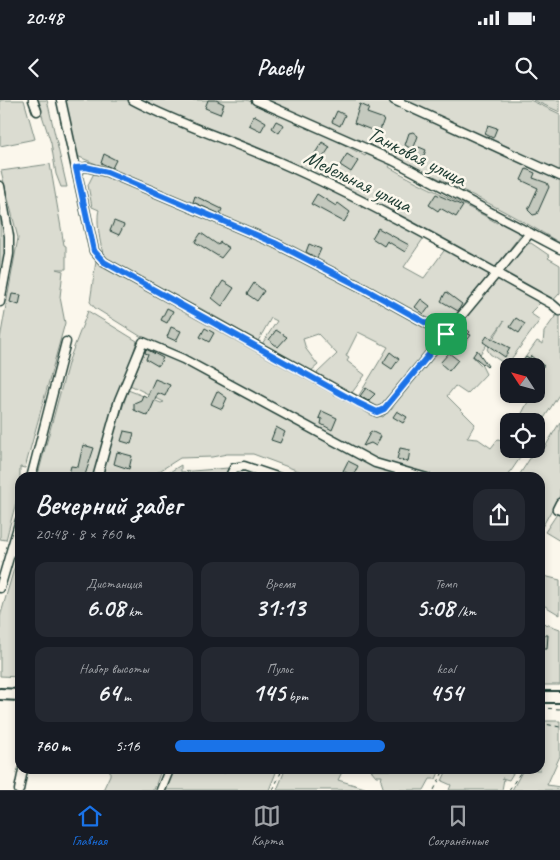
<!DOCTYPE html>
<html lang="ru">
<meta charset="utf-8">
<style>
:root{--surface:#171b24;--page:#242831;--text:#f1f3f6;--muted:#9ea1a6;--line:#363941;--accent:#1a73e8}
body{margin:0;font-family:Caveat,sans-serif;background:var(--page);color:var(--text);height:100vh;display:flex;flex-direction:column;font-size:19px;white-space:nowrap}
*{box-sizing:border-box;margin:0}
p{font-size:16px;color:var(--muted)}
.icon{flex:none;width:28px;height:28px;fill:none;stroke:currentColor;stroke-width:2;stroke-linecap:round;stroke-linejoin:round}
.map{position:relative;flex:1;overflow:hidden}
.details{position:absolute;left:15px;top:372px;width:530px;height:302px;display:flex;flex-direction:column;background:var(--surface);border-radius:15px;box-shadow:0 2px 8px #0003}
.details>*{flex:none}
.needle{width:32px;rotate:306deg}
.fabs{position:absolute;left:500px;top:258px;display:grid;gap:10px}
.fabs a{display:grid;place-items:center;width:45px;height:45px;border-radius:10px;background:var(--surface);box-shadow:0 2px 8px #0003;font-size:25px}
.pin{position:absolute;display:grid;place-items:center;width:42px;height:42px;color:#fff;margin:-21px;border-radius:10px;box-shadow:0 2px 8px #0006}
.round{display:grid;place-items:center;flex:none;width:52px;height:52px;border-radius:15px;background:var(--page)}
.headline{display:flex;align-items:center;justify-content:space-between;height:85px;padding:0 20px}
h1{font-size:28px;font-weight:700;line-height:38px}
.metrics{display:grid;grid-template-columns:repeat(3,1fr);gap:8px;height:85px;padding:5px 20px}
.metrics div{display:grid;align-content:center;border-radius:12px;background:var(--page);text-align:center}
.metrics b{font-size:25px;font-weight:700}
.metrics small{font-size:14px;font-weight:400}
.metrics p{font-size:14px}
ul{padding:0 20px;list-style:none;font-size:16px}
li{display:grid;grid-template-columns:80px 60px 1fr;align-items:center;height:38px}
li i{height:12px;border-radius:6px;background:var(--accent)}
.status{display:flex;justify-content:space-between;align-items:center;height:35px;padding:0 25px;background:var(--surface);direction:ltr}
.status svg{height:14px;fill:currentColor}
header{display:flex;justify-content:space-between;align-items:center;height:65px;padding:0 20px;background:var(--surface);font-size:22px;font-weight:700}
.dock{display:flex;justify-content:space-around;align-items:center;height:70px;border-top:1px solid var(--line);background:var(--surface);font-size:14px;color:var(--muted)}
.dock a{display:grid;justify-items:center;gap:2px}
.dock .on{color:var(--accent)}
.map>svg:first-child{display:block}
</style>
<div class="status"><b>20:48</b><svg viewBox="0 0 49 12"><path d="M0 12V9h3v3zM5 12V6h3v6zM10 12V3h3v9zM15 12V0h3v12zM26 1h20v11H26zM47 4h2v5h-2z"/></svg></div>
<header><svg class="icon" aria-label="back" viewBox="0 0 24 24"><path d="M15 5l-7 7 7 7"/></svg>Pacely<svg class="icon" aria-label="search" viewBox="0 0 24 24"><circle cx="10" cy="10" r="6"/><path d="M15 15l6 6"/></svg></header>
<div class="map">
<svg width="560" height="690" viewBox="0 0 560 690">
<rect width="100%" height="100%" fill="#fbf7ec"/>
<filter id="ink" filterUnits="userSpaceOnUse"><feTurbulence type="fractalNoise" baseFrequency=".02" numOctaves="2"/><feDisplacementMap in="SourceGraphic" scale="10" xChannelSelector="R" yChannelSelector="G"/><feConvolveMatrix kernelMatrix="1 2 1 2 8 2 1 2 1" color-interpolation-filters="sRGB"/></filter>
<g filter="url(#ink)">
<g fill="#dbdcd1" stroke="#7d8c82">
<polygon points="0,0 24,0 35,39 0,46"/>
<polygon points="37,0 47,0 67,87 61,87 56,74 51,43"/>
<polygon points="64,0 128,0 162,18 252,52 425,136 404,167 424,178 446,148 490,174 448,228 442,228 320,163 233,121 77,56"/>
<path d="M139,0H247L321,32L365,56L367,54L391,64L389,67C425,88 462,102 497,123L498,122L522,133L495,168L387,111Z"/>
<path d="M267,0H387L560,79V143C467,87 365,45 267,0Z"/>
<polygon points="400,0 530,0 560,14 560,73"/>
<polygon points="533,0 560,0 560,12"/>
<path d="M50,64L64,145L66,146V169H56L63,171L60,197L65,223L25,368L20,367C21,392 12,415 6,440L0,439V239L18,138L1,71Z"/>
<path d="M94,73L103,74L251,135L379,200L437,233L440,237L381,307L369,305L358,297L388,247L358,232L346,256L349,258L347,261L365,275L351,294L316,274L337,254L318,234L303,239L306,249L318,265L311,271L262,244L277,221L271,218L258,241L200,208L186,203L106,159C100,151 96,118 99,110L92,107L88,85Z"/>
<polygon points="0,100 7,143 0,191"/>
<polygon points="531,143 550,156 548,158 560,165 560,193 548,206 531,188 528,192 542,201 530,213 540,220 509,262 505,264 490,254 487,249 504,221 480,254 479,261 472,256 482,266 486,274 467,294 455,286 447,296 475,324 467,338 478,339 491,348 498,339 509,344 509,349 517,349 524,352 507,377 443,377 381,363 184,256 140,236 95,208 90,202 96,161 100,162 100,166 349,302 383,317 508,163 524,145"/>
<polygon points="88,211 137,241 126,276 114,302 93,377 37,378 69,260"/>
<polygon points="557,214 560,215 560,293 536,331 536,321 518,321 530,298 527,294 536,294 536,266 519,266 537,241 543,244 544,232"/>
<polygon points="147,246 180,261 370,365 421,377 315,377 253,354 227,354 212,357 180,358 150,377 100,378 128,290 161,303 164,302 130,285"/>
<polygon points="560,322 560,395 541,429 540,378 518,377 536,349 542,352"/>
<polygon points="181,365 181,372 228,368 226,377 160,378"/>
<polygon points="557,414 560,415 560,441 545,432"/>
<polygon points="20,448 20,577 0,576 0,517"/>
<polygon points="540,475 560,480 560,515 540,503"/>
<polygon points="540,522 560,529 560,585 540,585"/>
<polygon points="544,621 560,621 560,656 547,685 560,687 560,690 512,690 523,670 540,670 540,624"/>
<polygon points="110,670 161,670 154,690 103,690 110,675"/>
<polygon points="172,670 210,670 225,673 226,670 277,670 269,690 164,690"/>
<polygon points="285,670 343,670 338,680 365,688 365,690 277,690"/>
<polygon points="371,670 440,670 436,679 430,679 424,690 384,690 381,681 382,676 376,676"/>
<polygon points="447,670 515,670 509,680 502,678 504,679 502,690 449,690 451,685 442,681"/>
</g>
<g fill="#c4c9be" stroke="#1f3d34">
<polygon points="208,0 216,0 224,4 220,14 205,8"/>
<polygon points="360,4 369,8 367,13 384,19 379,33 354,23"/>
<polygon points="337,11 345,15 340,26 332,22"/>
<polygon points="254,15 266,22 261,31 249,25"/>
<polygon points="276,21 284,25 279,33 272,28"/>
<polygon points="488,25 497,28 493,38 485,34"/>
<polygon points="413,32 418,36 413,50 405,45 409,33"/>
<polygon points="322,42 330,47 322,59 314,55"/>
<polygon points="419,47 426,50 422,60 415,57"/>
<polygon points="104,54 116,60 112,68 101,63"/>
<polygon points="347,54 358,61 351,72 340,65"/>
<polygon points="526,69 535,73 533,78 547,83 549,87 537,114 533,115 528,110 538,88 521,80"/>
<polygon points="317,94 336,106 338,103 350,112 344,122 311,104"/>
<polygon points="436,94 463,106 456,117 440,108 438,111 429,105"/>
<polygon points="195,96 222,109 220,114 193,102"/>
<polygon points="114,121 124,125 119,135 110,131"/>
<polygon points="378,128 409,145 405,152 387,141 384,146 372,138"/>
<polygon points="201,133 218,145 220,142 229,148 221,158 195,142"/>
<polygon points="309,144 321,149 317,158 306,152"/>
<polygon points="223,181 234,188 222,206 212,198"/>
<polygon points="254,183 264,191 257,201 247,194"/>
<polygon points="446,192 462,204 458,211 441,201"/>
<polygon points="12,194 21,195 19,205 10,202"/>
<polygon points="421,199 430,206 424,214 415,207"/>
<polygon points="167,208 173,211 167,223 161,220"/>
<polygon points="516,218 525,224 519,233 510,227"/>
<polygon points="462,225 470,232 468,234 471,235 466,242 455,234"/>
<polygon points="171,227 181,231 176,241 167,237"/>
<polygon points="205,228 214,233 209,242 200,237"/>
<polygon points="276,230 287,237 278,247 269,240"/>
<polygon points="487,236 510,248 505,257 483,242"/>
<polygon points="146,249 163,258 158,266 146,259 148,254 145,253"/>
<polygon points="477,250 488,266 487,267 473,256"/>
<polygon points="390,252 399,259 392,269 383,263"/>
<polygon points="449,253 458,260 449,271 440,263"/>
<polygon points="531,256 544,266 519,266 526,257 529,259"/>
<polygon points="155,279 170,285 165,296 158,293 148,316 134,310 134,303 141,300 143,295 147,297"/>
<polygon points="366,288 375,294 368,301 360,296"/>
<polygon points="217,291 227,298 222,309 211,304"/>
<polygon points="322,311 337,318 332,330 321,324 322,319 319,318"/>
<polygon points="397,311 407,317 403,323 393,317"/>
<polygon points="276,327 285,332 280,343 271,340"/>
<polygon points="124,331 134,333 131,344 121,341"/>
<polygon points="371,331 381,336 376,346 371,343 363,346"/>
<polygon points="83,345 94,348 84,378 68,378 71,366 78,367"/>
<polygon points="400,348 410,350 408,362 397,359"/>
<polygon points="117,352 132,356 129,369 114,364"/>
<polygon points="348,361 358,366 353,376 343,371"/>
<polygon points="540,535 548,535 547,549 540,549"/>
</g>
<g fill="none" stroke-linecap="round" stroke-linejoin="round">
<g stroke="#1f3d34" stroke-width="11">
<g id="minor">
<polyline points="33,0 37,11"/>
<polyline points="61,0 94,151 104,162 377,312 384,309 530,133"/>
<path d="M133,0C180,25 230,40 279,62C373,103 463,155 552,204L560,211"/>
<polyline points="256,0 392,60 560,149"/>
<polyline points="394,0 560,76"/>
<polyline points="77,69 86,67 107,72 275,143 363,188 446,234"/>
<polyline points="0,86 9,136 9,154 0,202"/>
<polyline points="31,378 66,242"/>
<polyline points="97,378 119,300 143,242 183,259 375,363 427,378"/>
<polyline points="229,378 234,368 244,366 280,378"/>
<polyline points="560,403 557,409 560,410"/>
<polyline points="0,488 20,420"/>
<polyline points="19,690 23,670"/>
<polyline points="161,690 169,670"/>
</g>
</g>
<g stroke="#1f3d34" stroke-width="14">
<g id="major">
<polyline points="0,594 20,595"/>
<polyline points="540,597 560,597"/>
</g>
</g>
<g stroke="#1f3d34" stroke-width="1" stroke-dasharray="4 4" stroke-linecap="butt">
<polyline points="540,608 560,609"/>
<polyline points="540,623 560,627"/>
<polyline points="273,690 282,670"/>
<polyline points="434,690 444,670"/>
<polyline points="509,690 522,670"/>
</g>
<use href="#minor" stroke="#fbf7ec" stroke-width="8"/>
<use href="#major" stroke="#fbf7ec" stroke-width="10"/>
</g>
</g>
<g fill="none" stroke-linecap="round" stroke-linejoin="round" filter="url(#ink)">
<g stroke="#fff" stroke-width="10">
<polygon id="route" points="86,67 107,72 275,143 363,188 446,234 384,309 377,312 358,303 104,162 94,151 76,68"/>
</g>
<use href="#route" stroke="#1a73e8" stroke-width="6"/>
</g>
<g text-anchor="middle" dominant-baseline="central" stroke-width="5" stroke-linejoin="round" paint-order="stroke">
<g font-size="21" fill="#1f3d34" stroke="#fbf7ec">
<text transform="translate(417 56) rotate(27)">Танковая улица</text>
<text transform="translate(358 81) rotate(26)">Мебельная улица</text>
</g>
</g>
</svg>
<div class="fabs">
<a><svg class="needle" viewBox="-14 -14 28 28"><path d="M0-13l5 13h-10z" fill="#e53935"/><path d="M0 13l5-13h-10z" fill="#9ea1a6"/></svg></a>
<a><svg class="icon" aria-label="locate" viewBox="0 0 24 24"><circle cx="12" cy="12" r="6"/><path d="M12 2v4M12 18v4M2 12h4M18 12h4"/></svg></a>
</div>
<div class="pin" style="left:446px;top:234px;background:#1e9e55"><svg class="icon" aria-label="arrive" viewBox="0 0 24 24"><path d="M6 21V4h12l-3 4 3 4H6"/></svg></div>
<section class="details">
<div class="headline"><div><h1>Вечерний забег</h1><p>20:48 · 8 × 760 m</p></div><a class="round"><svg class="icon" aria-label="share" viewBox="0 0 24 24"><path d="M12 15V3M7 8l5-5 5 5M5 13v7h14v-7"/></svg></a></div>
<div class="metrics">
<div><p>Дистанция</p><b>6.08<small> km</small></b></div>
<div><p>Время</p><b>31:13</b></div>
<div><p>Темп</p><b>5:08<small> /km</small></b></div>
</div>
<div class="metrics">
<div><p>Набор высоты</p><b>64<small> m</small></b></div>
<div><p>Пульс</p><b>145<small> bpm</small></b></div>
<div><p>kcal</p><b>454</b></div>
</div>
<ul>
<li><b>760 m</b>5:16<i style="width:60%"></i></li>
</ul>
</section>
</div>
<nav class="dock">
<a class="on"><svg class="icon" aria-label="home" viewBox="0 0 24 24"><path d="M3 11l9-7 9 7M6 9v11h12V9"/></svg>Главная</a>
<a><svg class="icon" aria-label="map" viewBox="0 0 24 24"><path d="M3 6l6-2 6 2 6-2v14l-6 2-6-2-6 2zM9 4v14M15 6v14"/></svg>Карта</a>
<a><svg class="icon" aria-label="saved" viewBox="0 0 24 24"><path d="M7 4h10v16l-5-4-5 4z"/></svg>Сохранённые</a>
</nav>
